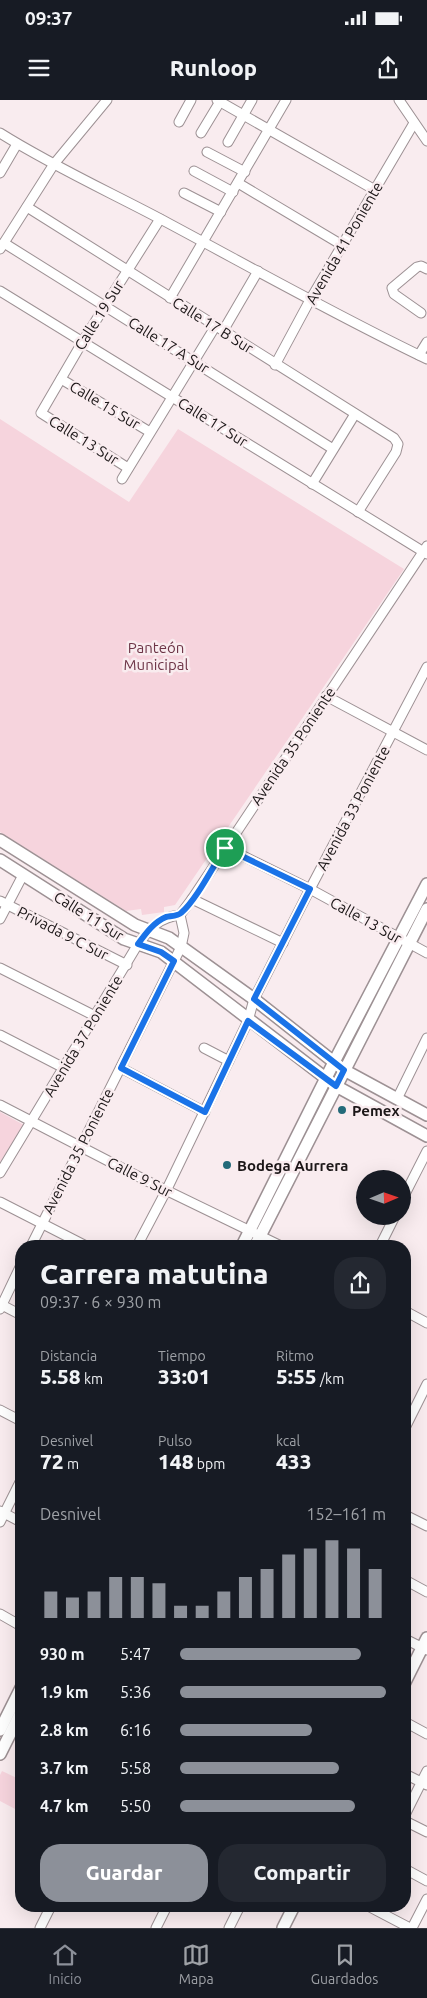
<!DOCTYPE html>
<html lang="es">
<meta charset="utf-8">
<style>
:root{--surface:#171b24;--page:#242831;--text:#f1f3f6;--muted:#9ea1a6;--line:#363941;--accent:#8c9099}
body{margin:0;font-family:Ubuntu,sans-serif;background:var(--page);color:var(--text);height:100vh;display:flex;flex-direction:column;font-size:19px;white-space:nowrap}
*{box-sizing:border-box;margin:0}
p{font-size:16px;color:var(--muted)}
.icon{flex:none;width:28px;height:28px;fill:none;stroke:currentColor;stroke-width:2;stroke-linecap:round;stroke-linejoin:round}
.map{position:relative;flex:1;overflow:hidden}
.sheet{position:absolute;left:15px;top:1140px;width:396px;height:672px;display:flex;flex-direction:column;background:var(--surface);border-radius:20px;box-shadow:0 5px 20px #0002}
.sheet>*{flex:none}
.needle{width:32px;rotate:88deg}
.fabs{position:absolute;left:356px;top:1070px;display:grid;gap:10px}
.fabs a{display:grid;place-items:center;width:55px;height:55px;border-radius:50%;background:var(--surface);box-shadow:0 5px 20px #0002;font-size:25px}
.pin{position:absolute;display:grid;place-items:center;width:42px;height:42px;color:#fff;margin:-21px;border:2px solid #fff;border-radius:50%;box-shadow:0 1px 5px #0007}
.round{display:grid;place-items:center;flex:none;width:52px;height:52px;border-radius:20px;background:var(--page)}
.head{display:flex;align-items:center;justify-content:space-between;height:85px;padding:0 25px}
h1{font-size:28px;font-weight:800;line-height:38px}
.stats{display:grid;grid-template-columns:repeat(3,1fr);gap:8px;height:85px;padding:5px 25px}
.stats div{display:grid;align-content:center}
.stats b{font-size:21px;font-weight:800}
.stats small{font-size:14px;font-weight:400}
.stats p{font-size:14px}
.chart{height:140px;padding:10px 25px}
.chart p{display:flex;justify-content:space-between}
.chart svg{width:100%;height:90px;margin-top:5px;stroke:var(--accent);stroke-width:6}
.button{display:flex;gap:10px;margin-top:auto;padding:10px 25px}
.button a{flex:1;height:58px;border-radius:20px;background:var(--accent);color:#fff;font-size:20px;font-weight:800;line-height:58px;text-align:center}
.button a+a{background:var(--page);color:var(--text)}
ul{padding:0 25px;list-style:none;font-size:16px}
li{display:grid;grid-template-columns:80px 60px 1fr;align-items:center;height:38px}
li i{height:12px;border-radius:6px;background:var(--accent)}
.status{display:flex;justify-content:space-between;align-items:center;height:35px;padding:0 25px;background:var(--surface);direction:ltr}
.status svg{height:14px;fill:currentColor}
header{display:flex;justify-content:space-between;align-items:center;height:65px;padding:0 25px;background:var(--surface);font-size:22px;font-weight:800}
.menu{display:flex;justify-content:space-around;align-items:center;height:70px;border-top:1px solid var(--line);background:var(--surface);font-size:14px;color:var(--muted)}
.menu a{display:grid;justify-items:center;gap:2px}
.menu .active{color:var(--accent)}
.map>svg:first-child{display:block}
</style>
<div class="status"><b>09:37</b><svg viewBox="0 0 49 12"><path d="M0 12V9h3v3zM5 12V6h3v6zM10 12V3h3v9zM15 12V0h3v12zM26 1h20v11H26zM47 4h2v5h-2z"/></svg></div>
<header><svg class="icon" aria-label="menu" viewBox="0 0 24 24"><path d="M4 6h16M4 12h16M4 18h16"/></svg>Runloop<svg class="icon" aria-label="share" viewBox="0 0 24 24"><path d="M12 15V3M7 8l5-5 5 5M5 13v7h14v-7"/></svg></header>
<div class="map">
<svg width="427" height="1828" viewBox="0 0 427 1828">
<rect width="100%" height="100%" fill="#f9ecef"/>
<g fill="#f6d4dd">
<polygon points="0,319 129,402 178,329 404,469 175,805 164,807 164,812 142,815 141,809 126,811 0,732"/>
<polygon points="0,1012 24,1025 0,1062"/>
<polygon points="2,1671 21,1680 21,1702 17,1710 0,1701 0,1675"/>
</g>
<g fill="none" stroke-linecap="round" stroke-linejoin="round">
<g stroke="#9d9194" stroke-width="11">
<g id="minor">
<polyline points="217,0 375,90"/>
<polyline points="399,0 427,41"/>
<polyline points="179,22 191,0"/>
<path d="M0,33C54,67 112,93 168,123C254,169 339,217 427,259"/>
<polyline points="201,33 221,0"/>
<polyline points="228,42 252,0"/>
<polyline points="207,52 245,72"/>
<polyline points="194,71 233,92"/>
<polyline points="0,73 17,44"/>
<polyline points="238,83 342,145"/>
<polyline points="184,93 221,112"/>
<polyline points="27,107 394,338 398,344 396,352 358,412"/>
<polyline points="4,143 333,349"/>
<polyline points="0,149 54,64 107,0"/>
<polyline points="0,191 427,454"/>
<polyline points="170,198 286,0"/>
<polyline points="421,213 394,194 392,188 417,167 421,166 427,169"/>
<polyline points="223,231 258,171"/>
<polyline points="419,255 427,242"/>
<polyline points="275,265 310,200 414,23"/>
<polyline points="61,279 150,332"/>
<polyline points="128,368 41,313 83,241 160,119"/>
<polyline points="122,379 215,227"/>
<polyline points="312,384 355,314"/>
<polyline points="326,596 427,650"/>
<polyline points="225,747 310,789 427,853"/>
<polyline points="192,799 283,843"/>
<polyline points="0,801 127,865"/>
<polyline points="180,815 192,799 427,446"/>
<polyline points="0,819 23,775"/>
<polyline points="0,868 95,916"/>
<polyline points="0,935 64,968"/>
<polyline points="204,948 229,961"/>
<polyline points="121,968 205,1012"/>
<polyline points="397,999 427,938"/>
<polyline points="0,1005 145,1080 281,1146"/>
<path d="M0,1073L138,844C150,828 160,817 180,815"/>
<polyline points="402,1100 427,1051"/>
<polyline points="0,1102 86,1146"/>
<polyline points="31,1146 181,847 184,833 180,815"/>
<polyline points="137,1146 166,1091 248,921 254,899 310,789 427,567"/>
<polyline points="380,1146 395,1116"/>
<polyline points="0,1204 21,1215"/>
<polyline points="0,1209 21,1165"/>
<polyline points="405,1211 427,1223"/>
<polyline points="0,1310 21,1321"/>
<polyline points="405,1328 427,1284"/>
<polyline points="0,1411 21,1422"/>
<polyline points="405,1415 427,1426"/>
<polyline points="0,1422 21,1380"/>
<polyline points="405,1480 427,1492"/>
<polyline points="0,1514 21,1526"/>
<polyline points="405,1539 427,1550"/>
<polyline points="405,1622 427,1634"/>
<polyline points="405,1674 427,1685"/>
<polyline points="405,1715 427,1671"/>
<polyline points="405,1721 427,1732"/>
<polyline points="405,1769 427,1781"/>
<polyline points="368,1806 410,1828"/>
<polyline points="40,1828 51,1806"/>
<polyline points="156,1828 167,1806"/>
<polyline points="229,1828 240,1806"/>
<polyline points="412,1828 427,1799"/>
</g>
</g>
<g stroke="#9d9194" stroke-width="14">
<g id="major">
<polyline points="0,740 135,825 169,838 254,899 344,970 427,1015"/>
<polyline points="0,760 124,839 161,852 336,986 427,1036"/>
<polyline points="242,1146 334,962 427,784"/>
<polyline points="255,1146 427,809"/>
<polyline points="405,1582 427,1538"/>
<polyline points="0,1630 21,1588"/>
<polyline points="0,1654 21,1612"/>
<polyline points="283,1828 294,1806"/>
</g>
</g>
<use href="#minor" stroke="#fff" stroke-width="9"/>
<use href="#major" stroke="#fff" stroke-width="11"/>
</g>
<g fill="none" stroke-linecap="round" stroke-linejoin="round">
<g stroke="#fff" stroke-width="10">
<path id="route" d="M225,748L310,789L254,899L344,970L336,986L248,921L205,1012L121,968L174,861L161,852L138,844C146,833 154,822 166,817C171,816 178,816 181,813C197,799 213,766 225,748Z"/>
</g>
<use href="#route" stroke="#1a73e8" stroke-width="6"/>
</g>
<g fill="#236a79" stroke="#f9ecef" stroke-width="2">
<circle cx="342" cy="1010" r="5"/>
<circle cx="227" cy="1065" r="5"/>
</g>
<g text-anchor="middle" dominant-baseline="central" stroke-width="5" stroke-linejoin="round" paint-order="stroke">
<g font-size="15" fill="#1b1617" stroke="#f9ecef">
<text transform="translate(344 143) rotate(-60)">Avenida 41 Poniente</text>
<text transform="translate(99 215) rotate(-58)">Calle 19 Sur</text>
<text transform="translate(213 225) rotate(32)">Calle 17 B Sur</text>
<text transform="translate(169 245) rotate(32)">Calle 17 A Sur</text>
<text transform="translate(105 305) rotate(31)">Calle 15 Sur</text>
<text transform="translate(213 322) rotate(32)">Calle 17 Sur</text>
<text transform="translate(84 340) rotate(32)">Calle 13 Sur</text>
<text transform="translate(293 646) rotate(-56)">Avenida 35 Poniente</text>
<text transform="translate(353 708) rotate(-62)">Avenida 33 Poniente</text>
<text transform="translate(89 816) rotate(32)">Calle 11 Sur</text>
<text transform="translate(366 820) rotate(29)">Calle 13 Sur</text>
<text transform="translate(63 833) rotate(27)">Privada 9 C Sur</text>
<text transform="translate(83 936) rotate(-59)">Avenida 37 Poniente</text>
<text transform="translate(78 1051) rotate(-63)">Avenida 35 Poniente</text>
<text transform="translate(140 1077) rotate(27)">Calle 9 Sur</text>
</g>
<g font-size="15" fill="#6d3547" stroke="#f9ecef">
<text x="156" y="547">Panteón<tspan x="156" dy="17">Municipal</tspan></text>
</g>
<g font-size="15" font-weight="bold" fill="#1b1617" stroke="#f9ecef" text-anchor="start">
<text x="352" y="1010">Pemex</text>
<text x="237" y="1065">Bodega Aurrera</text>
</g>
</g>
</svg>
<div class="fabs">
<a><svg class="needle" viewBox="-14 -14 28 28"><path d="M0-13l5 13h-10z" fill="#e53935"/><path d="M0 13l5-13h-10z" fill="#9ea1a6"/></svg></a>
</div>
<div class="pin" style="left:225px;top:748px;background:#1e9e55"><svg class="icon" aria-label="arrive" viewBox="0 0 24 24"><path d="M6 21V4h12l-3 4 3 4H6"/></svg></div>
<section class="sheet">
<div class="head"><div><h1>Carrera matutina</h1><p>09:37 · 6 × 930 m</p></div><a class="round"><svg class="icon" aria-label="share" viewBox="0 0 24 24"><path d="M12 15V3M7 8l5-5 5 5M5 13v7h14v-7"/></svg></a></div>
<div class="stats">
<div><p>Distancia</p><b>5.58<small> km</small></b></div>
<div><p>Tiempo</p><b>33:01</b></div>
<div><p>Ritmo</p><b>5:55<small> /km</small></b></div>
</div>
<div class="stats">
<div><p>Desnivel</p><b>72<small> m</small></b></div>
<div><p>Pulso</p><b>148<small> bpm</small></b></div>
<div><p>kcal</p><b>433</b></div>
</div>
<div class="chart"><p><span>Desnivel</span>152–161 m</p>
<svg viewBox="0 0 160 44" preserveAspectRatio="none"><path d="M5 44V31M15 44V34M25 44V31M35 44V24M45 44V24M55 44V27M65 44V38M75 44V38M85 44V31M95 44V24M105 44V20M115 44V13M125 44V10M135 44V6M145 44V10M155 44V20"/></svg>
</div>
<ul>
<li><b>930 m</b>5:47<i style="width:88%"></i></li>
<li><b>1.9 km</b>5:36<i style="width:100%"></i></li>
<li><b>2.8 km</b>6:16<i style="width:64%"></i></li>
<li><b>3.7 km</b>5:58<i style="width:77%"></i></li>
<li><b>4.7 km</b>5:50<i style="width:85%"></i></li>
</ul>
<div class="button"><a>Guardar</a><a>Compartir</a></div>
</section>
</div>
<nav class="menu">
<a class="active"><svg class="icon" aria-label="home" viewBox="0 0 24 24"><path d="M3 11l9-7 9 7M6 9v11h12V9"/></svg>Inicio</a>
<a><svg class="icon" aria-label="map" viewBox="0 0 24 24"><path d="M3 6l6-2 6 2 6-2v14l-6 2-6-2-6 2zM9 4v14M15 6v14"/></svg>Mapa</a>
<a><svg class="icon" aria-label="saved" viewBox="0 0 24 24"><path d="M7 4h10v16l-5-4-5 4z"/></svg>Guardados</a>
</nav>
